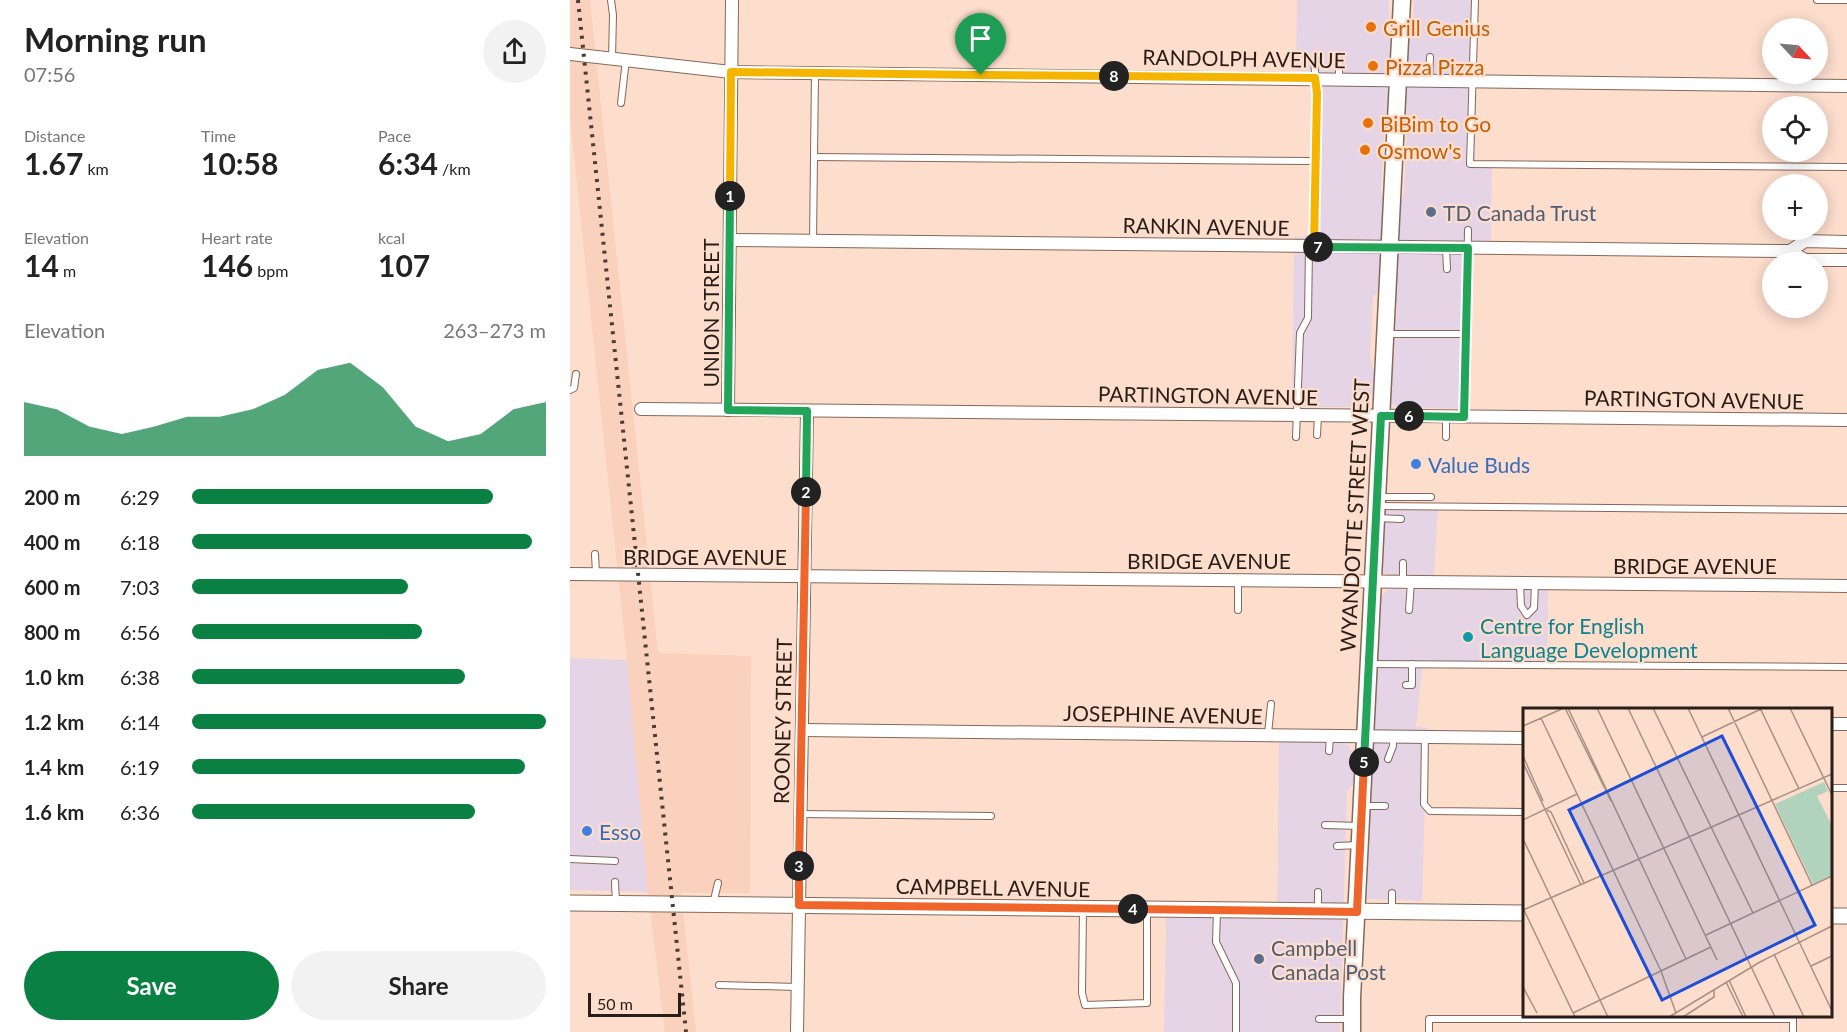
<!DOCTYPE html>
<meta charset="utf-8">
<style>
:root{--surface:#fff;--page:#f2f2f2;--text:#222;--muted:#767676;--accent:#0b8043}
body{margin:0;font-family:Lato,sans-serif;background:var(--page);color:var(--text);height:100vh;display:flex;flex-direction:column;font-size:22px;white-space:nowrap}
*{box-sizing:border-box;margin:0}
p{font-size:20px;color:var(--muted)}
.icon{flex:none;width:33px;height:33px;fill:none;stroke:currentColor;stroke-width:2;stroke-linecap:round;stroke-linejoin:round}
.map{position:relative;flex:1;overflow:hidden}
.panel{display:flex;flex-direction:column;background:var(--surface);width:570px}
.panel>*{flex:none}
.needle{width:39px;rotate:116deg}
.buttons{position:absolute;left:1192px;top:18px;display:grid;gap:12px}
.buttons a{display:grid;place-items:center;width:66px;height:66px;border-radius:50%;background:var(--surface);box-shadow:0 3px 15px #0003;font-size:30px}
.scale{position:absolute;left:18px;bottom:15px;width:93px;box-sizing:border-box;padding-left:6px;border:3px solid #291d17;border-top:0;font-size:16px;line-height:21px;white-space:nowrap;color:#291d17;-webkit-text-stroke:4px #fdddcc;paint-order:stroke}
.pin{position:absolute;display:grid;place-items:center;width:51px;height:51px;color:#fff;margin:-62px -26px;border-radius:50% 50% 50% 0;rotate:-45deg;box-shadow:0 0 6px #0007}
.pin .icon{rotate:45deg}
.km{position:absolute;width:30px;height:30px;margin:-15px;border-radius:50%;background:#222;color:#fff;font-size:16px;line-height:30px;text-align:center}
.round{display:grid;place-items:center;flex:none;width:63px;height:63px;border-radius:32px;background:var(--page)}
.headline{display:flex;align-items:center;justify-content:space-between;height:102px;padding:0 24px}
h1{font-size:33px;font-weight:700;line-height:45px}
.stats{display:grid;grid-template-columns:repeat(3,1fr);gap:9px;height:102px;padding:6px 24px}
.stats div{display:grid;align-content:center}
.stats b{font-size:30px;font-weight:700}
.stats small{font-size:16px;font-weight:400}
.stats p{font-size:16px}
.chart{height:168px;padding:12px 24px}
.chart p{display:flex;justify-content:space-between}
.chart svg{width:100%;height:108px;margin-top:6px;fill:var(--accent);opacity:.7}
.cta{display:flex;gap:12px;margin-top:auto;padding:12px 24px}
.cta a{flex:1;height:69px;border-radius:36px;background:var(--accent);color:#fff;font-size:24px;font-weight:700;line-height:69px;text-align:center}
.cta a+a{background:var(--page);color:var(--text)}
ul{padding:0 24px;list-style:none;font-size:20px}
li{display:grid;grid-template-columns:96px 72px 1fr;align-items:center;height:45px}
li i{height:15px;border-radius:8px;background:var(--accent)}
main{display:flex;flex:1;min-height:0}
.map>svg:first-child{display:block}
</style>
<main>
<section class="panel">
<div class="headline"><div><h1>Morning run</h1><p>07:56</p></div><a class="round"><svg class="icon" aria-label="share" viewBox="0 0 24 24"><path d="M12 15V3M7 8l5-5 5 5M5 13v7h14v-7"/></svg></a></div>
<div class="stats">
<div><p>Distance</p><b>1.67<small> km</small></b></div>
<div><p>Time</p><b>10:58</b></div>
<div><p>Pace</p><b>6:34<small> /km</small></b></div>
</div>
<div class="stats">
<div><p>Elevation</p><b>14<small> m</small></b></div>
<div><p>Heart rate</p><b>146<small> bpm</small></b></div>
<div><p>kcal</p><b>107</b></div>
</div>
<div class="chart"><p><span>Elevation</span>263–273 m</p>
<svg viewBox="0 0 160 44" preserveAspectRatio="none"><path d="M0 44V22L10 25L20 32L30 35L40 32L50 28L60 28L70 25L80 19L90 9L100 6L110 16L120 32L130 38L140 35L150 25L160 22V44z"/></svg>
</div>
<ul>
<li><b>200 m</b>6:29<i style="width:85%"></i></li>
<li><b>400 m</b>6:18<i style="width:96%"></i></li>
<li><b>600 m</b>7:03<i style="width:61%"></i></li>
<li><b>800 m</b>6:56<i style="width:65%"></i></li>
<li><b>1.0 km</b>6:38<i style="width:77%"></i></li>
<li><b>1.2 km</b>6:14<i style="width:100%"></i></li>
<li><b>1.4 km</b>6:19<i style="width:94%"></i></li>
<li><b>1.6 km</b>6:36<i style="width:80%"></i></li>
</ul>
<div class="cta"><a>Save</a><a>Share</a></div>
</section>
<div class="map">
<svg width="1277" height="1032" viewBox="0 0 1277 1032">
<rect width="100%" height="100%" fill="#fdddcc"/>
<g fill="#e5d4e6">
<polygon points="727,0 819,0 818,35 822,45 820,122 814,132 811,191 814,205 809,289 803,298 800,357 804,371 804,391 797,403 786,407 722,407 724,237 740,236 741,71 726,71"/>
<polygon points="844,0 908,0 905,161 922,162 921,242 900,243 898,409 829,407 823,405 818,398 819,372 824,366 827,304 823,295 829,203 834,195 837,130 833,121 838,38 843,30"/>
<polygon points="816,504 868,505 864,576 820,575 812,572 809,563 810,537 815,530"/>
<polygon points="827,587 978,588 977,661 853,661 846,727 857,728 852,901 796,899 802,690 807,683 810,630 805,624 806,604 817,590"/>
<polygon points="0,658 57,660 78,892 0,890"/>
<polygon points="709,740 771,742 779,746 784,755 784,783 777,792 770,1032 594,1032 596,918 707,917"/>
</g>
<polygon fill="#f9d1bc" points="0,0 20,0 88,653 181,656 180,893 111,893 126,1032 95,1032 78,892 57,660 0,117"/>
<g fill="none" stroke-linecap="round" stroke-linejoin="round">
<g stroke="#846859" stroke-width="8">
<g id="service">
<polyline points="41,0 43,15 42,58"/>
<polyline points="905,0 900,164 1277,167"/>
<polyline points="1247,0 1277,0"/>
<polyline points="769,79 769,60"/>
<polyline points="859,81 860,57"/>
<polyline points="51,103 56,60"/>
<polyline points="244,157 744,161"/>
<polyline points="243,241 245,73"/>
<polyline points="744,246 747,93 744,61"/>
<polyline points="876,248 877,269"/>
<polyline points="816,334 896,334"/>
<polyline points="0,390 4,388 6,374"/>
<polyline points="876,416 876,437"/>
<polyline points="895,416 898,230"/>
<polyline points="747,435 748,415"/>
<polyline points="726,437 730,333 738,318 739,247"/>
<polyline points="808,497 861,497"/>
<polyline points="807,506 1277,510"/>
<polyline points="807,518 831,519"/>
<polyline points="25,554 26,574"/>
<polyline points="668,580 668,610"/>
<polyline points="833,581 833,563"/>
<polyline points="950,583 951,606 957,615 964,608 965,583"/>
<polyline points="839,610 841,582"/>
<polyline points="800,664 1277,667"/>
<polyline points="836,685 842,685 842,664"/>
<polyline points="698,734 701,704"/>
<polyline points="855,736 854,804 860,811 954,812"/>
<polyline points="759,751 760,736"/>
<polyline points="818,759 823,746 823,736"/>
<polyline points="1260,788 1277,788"/>
<polyline points="793,806 815,806"/>
<polyline points="230,814 421,816"/>
<polyline points="755,825 790,826"/>
<polyline points="767,846 789,845"/>
<polyline points="0,859 45,861"/>
<polyline points="45,882 46,903"/>
<polyline points="143,904 148,883"/>
<polyline points="513,909 512,993 515,1005 577,1003 577,910"/>
<polyline points="748,909 748,892"/>
<polyline points="647,911 646,942 666,983 666,1032"/>
<polyline points="822,912 822,893"/>
<polyline points="149,985 227,987"/>
<polyline points="749,1019 782,1019"/>
<polyline points="859,1032 859,1019 1223,1019"/>
<polyline points="1223,1032 1223,1016"/>
</g>
</g>
<g stroke="#846859" stroke-width="14">
<g id="minor">
<polyline points="0,54 161,72 1277,86"/>
<polyline points="160,240 1220,251 1235,260 1277,260"/>
<polyline points="1220,251 1235,241 1277,242"/>
<polyline points="71,409 1277,420"/>
<polyline points="158,410 162,0"/>
<polyline points="0,574 1277,586"/>
<polyline points="1260,724 1277,724"/>
<polyline points="232,730 954,738"/>
<polyline points="227,1032 237,411"/>
</g>
</g>
<g stroke="#846859" stroke-width="17">
<g id="tertiary">
<polyline points="0,903 954,913"/>
<polyline points="1260,916 1277,916"/>
</g>
</g>
<g stroke="#846859" stroke-width="19">
<polyline id="secondary" points="782,1032 782,998 832,0"/>
</g>
<use href="#service" stroke="#fff" stroke-width="6"/>
<use href="#minor" stroke="#fff" stroke-width="12"/>
<use href="#tertiary" stroke="#fff" stroke-width="15"/>
<use href="#secondary" stroke="#fff" stroke-width="16"/>
<polyline stroke="#4b3c34" stroke-width="4" stroke-dasharray="3 6" stroke-linecap="butt" points="8,0 116,1032"/>
</g>
<g fill="none" stroke-linecap="round" stroke-linejoin="round">
<g stroke="#fff" stroke-width="12">
<polyline id="split-1" points="160,196 161,72 411,75"/>
</g>
<g stroke="#fff" stroke-width="12">
<polyline id="split-2" points="160,196 158,410 237,411 236,492"/>
</g>
<g stroke="#fff" stroke-width="12">
<polyline id="split-3" points="229,866 236,492"/>
</g>
<g stroke="#fff" stroke-width="12">
<polyline id="split-4" points="229,866 229,905 563,909"/>
</g>
<g stroke="#fff" stroke-width="12">
<polyline id="split-5" points="563,909 787,912 794,762"/>
</g>
<g stroke="#fff" stroke-width="12">
<polyline id="split-6" points="794,762 811,416 839,416"/>
</g>
<g stroke="#fff" stroke-width="12">
<polyline id="split-7" points="748,247 898,248 894,417 839,416"/>
</g>
<g stroke="#fff" stroke-width="12">
<polyline id="split-8" points="544,76 745,78 747,93 744,247 748,247"/>
</g>
<g stroke="#fff" stroke-width="12">
<polyline id="split-9" points="411,75 544,76"/>
</g>
<use href="#split-1" stroke="#f5b400" stroke-width="8"/>
<use href="#split-2" stroke="#22a559" stroke-width="8"/>
<use href="#split-3" stroke="#f0652b" stroke-width="8"/>
<use href="#split-4" stroke="#f0652b" stroke-width="8"/>
<use href="#split-5" stroke="#f0652b" stroke-width="8"/>
<use href="#split-6" stroke="#22a559" stroke-width="8"/>
<use href="#split-7" stroke="#22a559" stroke-width="8"/>
<use href="#split-8" stroke="#f5b400" stroke-width="8"/>
<use href="#split-9" stroke="#f5b400" stroke-width="8"/>
</g>
<g fill="#e8710a" stroke="#fdddcc" stroke-width="2">
<circle cx="801" cy="27" r="6"/>
<circle cx="803" cy="66" r="6"/>
<circle cx="798" cy="123" r="6"/>
<circle cx="795" cy="150" r="6"/>
</g>
<g fill="#5c6f8a" stroke="#fdddcc" stroke-width="2">
<circle cx="861" cy="212" r="6"/>
<circle cx="689" cy="959" r="6"/>
</g>
<g fill="#3f7fe0" stroke="#fdddcc" stroke-width="2">
<circle cx="846" cy="464" r="6"/>
<circle cx="17" cy="831" r="6"/>
</g>
<circle fill="#0f9aa8" stroke="#fdddcc" stroke-width="2" cx="898" cy="637" r="6"/>
<g text-anchor="middle" dominant-baseline="central" stroke-width="4.5" stroke-linejoin="round" paint-order="stroke">
<g font-size="21" fill="#c56008" stroke="#fdddcc" text-anchor="start">
<text x="813" y="27">Grill Genius</text>
<text x="815" y="66">Pizza Pizza</text>
<text x="810" y="123">BiBim to Go</text>
<text x="807" y="150">Osmow's</text>
</g>
<g font-size="21" fill="#291d17" stroke="#fdddcc">
<text transform="translate(674 58) rotate(1)">RANDOLPH AVENUE</text>
<text transform="translate(636 226) rotate(1)">RANKIN AVENUE</text>
<text transform="translate(140 313) rotate(-90)">UNION STREET</text>
<text transform="translate(638 395) rotate(1)">PARTINGTON AVENUE</text>
<text transform="translate(1124 399) rotate(1)">PARTINGTON AVENUE</text>
<text transform="translate(784 515) rotate(-87)">WYANDOTTE STREET WEST</text>
<text x="135" y="556">BRIDGE AVENUE</text>
<text x="639" y="560">BRIDGE AVENUE</text>
<text x="1125" y="565">BRIDGE AVENUE</text>
<text transform="translate(593 714) rotate(1)">JOSEPHINE AVENUE</text>
<text transform="translate(212 721) rotate(-89)">ROONEY STREET</text>
<text transform="translate(423 887) rotate(1)">CAMPBELL AVENUE</text>
</g>
<g font-size="21" fill="#4e5e75" stroke="#fdddcc" text-anchor="start">
<text x="873" y="212">TD Canada Trust</text>
<text x="701" y="947">Campbell<tspan x="701" dy="24">Canada Post</tspan></text>
</g>
<g font-size="21" fill="#366cbe" stroke="#fdddcc" text-anchor="start">
<text x="858" y="464">Value Buds</text>
<text x="29" y="831">Esso</text>
</g>
<g font-size="21" fill="#0d838f" stroke="#fdddcc" text-anchor="start">
<text x="910" y="625">Centre for English<tspan x="910" dy="24">Language Development</tspan></text>
</g>
</g>
<g transform="translate(953 708)">
<rect width="309" height="309" fill="#fdddcc"/>
<path d="M301,74L305,83L294,88L309,118V167L290,176L252,96Z" fill="#b1d3be"/>
<path fill="none" stroke="#a89084" stroke-width="1.5" d="M42,0L88,93M45,0L163,251M74,0L194,252M105,0L252,309M130,0L230,205M165,0L309,303M205,0L289,177M237,0L276,81M267,0L309,87M18,10L138,263L153,305M0,18L41,0M179,29L238,1M0,48L20,93M0,55L58,177M24,102L28,104L61,175M0,112L54,86M0,131L85,309M0,202L309,66M1,202L52,309M183,227L309,168M251,246L281,309M288,258L309,248M206,272L223,309M203,274L220,309M0,279L14,305M50,305L188,239M146,309L237,254L309,218M160,309L191,289V281"/>
<path fill="#1d4ed8" fill-opacity="0.15" stroke="#1d4ed8" stroke-width="3" d="M199,28L292,217L139,292L46,102Z"/>
<rect width="309" height="309" fill="none" stroke="#291d17" stroke-width="3"/>
</g>
</svg>
<div class="buttons">
<a><svg class="needle" viewBox="-14 -14 28 28"><path d="M0-13l5 13h-10z" fill="#e53935"/><path d="M0 13l5-13h-10z" fill="#767676"/></svg></a>
<a><svg class="icon" aria-label="locate" viewBox="0 0 24 24"><circle cx="12" cy="12" r="6"/><path d="M12 2v4M12 18v4M2 12h4M18 12h4"/></svg></a>
<a>+</a>
<a>−</a>
</div>
<div class="scale">50 m</div>
<div class="pin" style="left:411px;top:75px;background:#1e9e55"><svg class="icon" aria-label="arrive" viewBox="0 0 24 24"><path d="M6 21V4h12l-3 4 3 4H6"/></svg></div>
<b class="km" style="left:160px;top:196px">1</b>
<b class="km" style="left:236px;top:492px">2</b>
<b class="km" style="left:229px;top:866px">3</b>
<b class="km" style="left:563px;top:909px">4</b>
<b class="km" style="left:794px;top:762px">5</b>
<b class="km" style="left:839px;top:416px">6</b>
<b class="km" style="left:748px;top:247px">7</b>
<b class="km" style="left:544px;top:76px">8</b>
</div>
</main>
